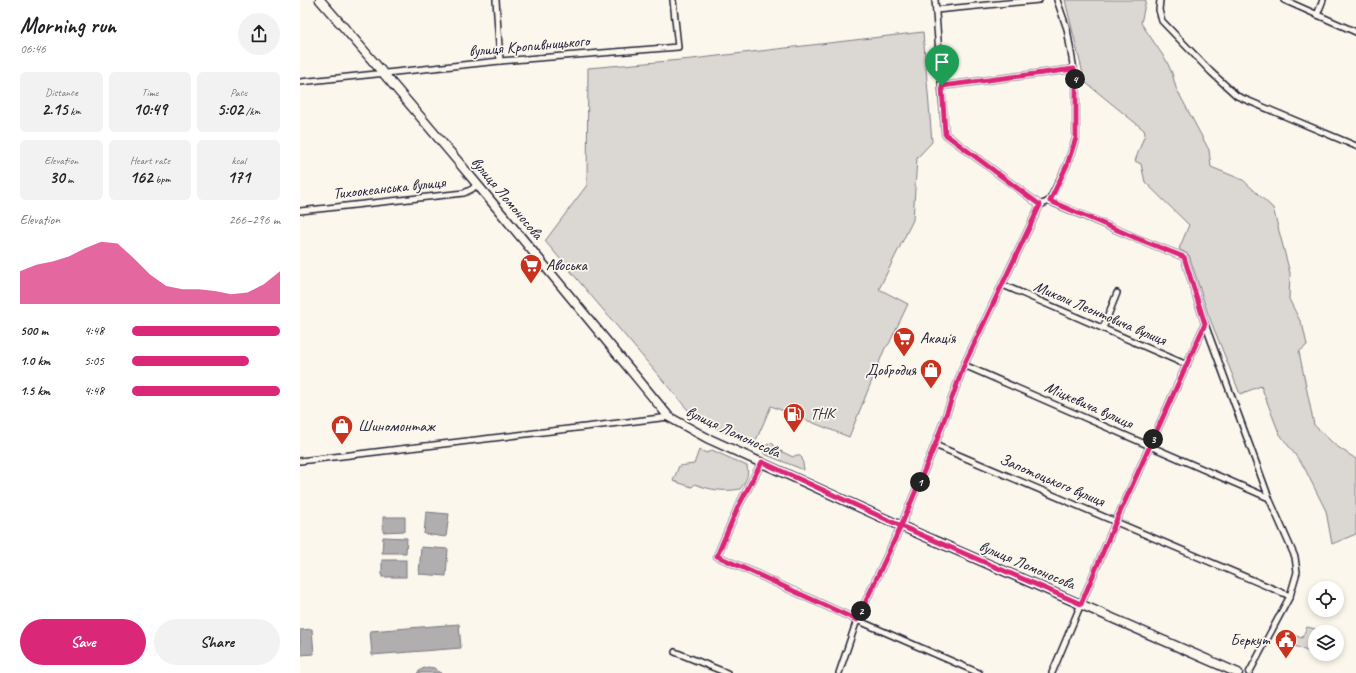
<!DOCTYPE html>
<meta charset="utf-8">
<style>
:root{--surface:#fff;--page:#f2f2f2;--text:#202124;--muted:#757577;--accent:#db2777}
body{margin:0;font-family:Caveat,sans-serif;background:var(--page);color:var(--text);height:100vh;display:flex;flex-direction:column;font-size:15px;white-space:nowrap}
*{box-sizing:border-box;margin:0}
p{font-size:13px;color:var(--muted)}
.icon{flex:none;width:22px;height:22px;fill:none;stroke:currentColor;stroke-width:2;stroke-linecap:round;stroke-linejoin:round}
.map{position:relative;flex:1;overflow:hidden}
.details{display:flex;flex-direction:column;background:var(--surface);width:300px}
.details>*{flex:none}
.tools{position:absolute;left:1008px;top:581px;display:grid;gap:8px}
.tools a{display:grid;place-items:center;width:36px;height:36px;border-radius:50%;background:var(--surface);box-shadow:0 2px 6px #0003;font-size:20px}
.pin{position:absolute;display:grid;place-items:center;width:34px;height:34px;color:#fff;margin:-41px -17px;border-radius:50% 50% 50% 0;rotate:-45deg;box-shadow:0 0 4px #0007}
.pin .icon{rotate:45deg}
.km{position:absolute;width:20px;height:20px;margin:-10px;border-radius:50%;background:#222;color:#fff;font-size:11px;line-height:20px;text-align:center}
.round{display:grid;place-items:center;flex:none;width:42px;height:42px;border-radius:21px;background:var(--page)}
.summary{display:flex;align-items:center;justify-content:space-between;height:68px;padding:0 20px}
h1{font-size:22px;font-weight:600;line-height:30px}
.metrics{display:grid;grid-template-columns:repeat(3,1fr);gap:6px;height:68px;padding:4px 20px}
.metrics div{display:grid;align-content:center;border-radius:6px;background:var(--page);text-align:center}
.metrics b{font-size:17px;font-weight:600}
.metrics small{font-size:11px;font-weight:400}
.metrics p{font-size:11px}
.chart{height:112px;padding:8px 20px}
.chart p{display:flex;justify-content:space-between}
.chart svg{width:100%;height:72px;margin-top:4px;fill:var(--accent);opacity:.7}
.button{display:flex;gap:8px;margin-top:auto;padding:8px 20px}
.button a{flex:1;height:46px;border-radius:24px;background:var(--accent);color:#fff;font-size:16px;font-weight:600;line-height:46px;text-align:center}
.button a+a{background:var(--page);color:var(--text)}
ul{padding:0 20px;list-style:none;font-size:13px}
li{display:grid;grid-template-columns:64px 48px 1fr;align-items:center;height:30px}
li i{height:10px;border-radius:5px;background:var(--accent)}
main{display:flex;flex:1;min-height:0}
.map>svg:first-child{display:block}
</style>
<main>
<section class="details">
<div class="summary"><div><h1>Morning run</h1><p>06:46</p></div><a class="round"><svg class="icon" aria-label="share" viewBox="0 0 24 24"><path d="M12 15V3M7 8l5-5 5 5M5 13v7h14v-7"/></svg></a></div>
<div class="metrics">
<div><p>Distance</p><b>2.15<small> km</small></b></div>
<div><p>Time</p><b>10:49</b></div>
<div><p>Pace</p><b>5:02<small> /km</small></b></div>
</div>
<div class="metrics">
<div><p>Elevation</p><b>30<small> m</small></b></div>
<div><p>Heart rate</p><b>162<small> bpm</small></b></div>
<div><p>kcal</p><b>171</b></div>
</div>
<div class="chart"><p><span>Elevation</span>266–296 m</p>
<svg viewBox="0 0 160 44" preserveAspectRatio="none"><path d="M0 44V24L10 20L20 18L30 15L40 10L50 6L60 7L70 16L80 26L90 33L100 35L110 35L120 36L130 38L140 37L150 32L160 24V44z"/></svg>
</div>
<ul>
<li><b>500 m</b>4:48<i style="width:100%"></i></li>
<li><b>1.0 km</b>5:05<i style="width:79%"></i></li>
<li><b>1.5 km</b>4:48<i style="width:100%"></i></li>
</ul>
<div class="button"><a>Save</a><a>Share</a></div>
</section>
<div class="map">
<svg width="1056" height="673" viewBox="0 0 1056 673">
<rect width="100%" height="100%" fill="#fbf7ec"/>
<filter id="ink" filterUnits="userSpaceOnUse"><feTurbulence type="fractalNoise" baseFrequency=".025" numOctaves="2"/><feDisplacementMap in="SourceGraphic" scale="8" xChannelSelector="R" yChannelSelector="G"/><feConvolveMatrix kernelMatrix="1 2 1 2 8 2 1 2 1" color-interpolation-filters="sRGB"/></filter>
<g filter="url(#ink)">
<g fill="#dbd8d3" stroke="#7e7d87">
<polygon points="765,0 846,0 841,23 866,60 872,73 876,88 909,150 911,167 943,180 973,208 990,273 989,299 1003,327 1007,345 999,352 1014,425 1035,445 1056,459 1056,534 1032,544 1026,511 1004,467 979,433 961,386 940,394 908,314 889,255 879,249 889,225 845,182 841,164 835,161 845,134 844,130 785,82"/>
<polygon points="623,32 632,142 617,158 613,220 579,289 608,304 589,344 585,348 549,437 471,406 454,445 419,430 387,409 245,241 287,185 288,68 392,59"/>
<polygon points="471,443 474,445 476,449 493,457 496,455 500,456 502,458 504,470 464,454 463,451 465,446"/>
<path d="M399,450L407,453L412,450L447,466C449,476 446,481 440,489C425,492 409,490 395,484L392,487L373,481L379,466L394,464Z"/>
<polygon points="1007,627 1027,632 1015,632 1015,654 1018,654 1014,654 983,641 987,633 1002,638"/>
</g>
<g fill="#b1aeb0" stroke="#787681">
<polygon points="126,512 149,514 146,537 124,534"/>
<polygon points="83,517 105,517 105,531 83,532"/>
<polygon points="83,537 107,538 106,553 82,553"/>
<polygon points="121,547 148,549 146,576 119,574"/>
<rect x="82" y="560" width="24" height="17"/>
<polygon points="159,624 161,648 72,655 70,631"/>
<polygon points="12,629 14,654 0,655 0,630"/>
<polygon points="128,667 134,668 141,673 117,673 122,669"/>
</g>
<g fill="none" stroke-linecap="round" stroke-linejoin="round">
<g stroke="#22223b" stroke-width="8">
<g id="minor">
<polyline points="196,0 200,61"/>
<polyline points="635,0 645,134 740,205 749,201 836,238 884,257 905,324 969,498 995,557 997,572 990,596 949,673"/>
<polyline points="860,0 859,10 862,21 911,72 937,96 1056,146"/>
<polyline points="984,0 1056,32"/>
<polyline points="636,10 739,0"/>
<polyline points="1017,15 1023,0"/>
<polyline points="0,82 200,61 378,47 373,0"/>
<polyline points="642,86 774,69"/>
<polyline points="749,201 767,165 776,138 776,82 767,29 757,0"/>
<polyline points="0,211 164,193 172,189 177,184"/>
<polyline points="703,285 887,365"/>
<polyline points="803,328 817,293"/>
<polyline points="664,365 969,498"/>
<polyline points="635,445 990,596"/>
<polyline points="0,461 369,417"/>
<polyline points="462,462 438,507 417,556 557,620 679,673"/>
<polyline points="375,652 427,673"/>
<polyline points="539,673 557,620 601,526 635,445 664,365 740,205"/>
<polyline points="752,673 816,521 905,324"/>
</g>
</g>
<g stroke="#22223b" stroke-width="11">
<path id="primary" d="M20,0C139,136 254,277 369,417L407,438L601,526L938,673"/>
</g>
<use href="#minor" stroke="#fbf7ec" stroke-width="5"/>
<use href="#primary" stroke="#fbf7ec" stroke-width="8"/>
</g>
</g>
<g fill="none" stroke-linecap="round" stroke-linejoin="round" filter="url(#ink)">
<g stroke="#fff" stroke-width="8">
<polyline id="route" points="642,86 645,134 740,205 664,365 635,445 601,526 462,462 438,507 417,556 557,620 601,526 781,604 816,521 905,324 884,257 836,238 750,201 767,165 776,138 776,82 774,69 642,86"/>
</g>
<use href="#route" stroke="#db2777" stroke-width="5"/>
</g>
<defs>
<g id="supermarket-pin" transform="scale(1.15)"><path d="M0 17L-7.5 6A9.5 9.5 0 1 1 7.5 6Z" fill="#c8321e" stroke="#fbf7ec"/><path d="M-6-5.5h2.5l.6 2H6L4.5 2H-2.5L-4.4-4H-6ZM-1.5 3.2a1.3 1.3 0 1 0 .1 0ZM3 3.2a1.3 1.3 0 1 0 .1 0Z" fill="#fff"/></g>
<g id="shop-pin" transform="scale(1.15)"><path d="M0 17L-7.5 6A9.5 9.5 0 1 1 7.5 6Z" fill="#c8321e" stroke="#fbf7ec"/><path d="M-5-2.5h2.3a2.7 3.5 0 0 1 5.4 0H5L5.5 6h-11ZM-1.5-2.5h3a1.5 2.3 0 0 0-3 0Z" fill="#fff"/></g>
<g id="fuel-pin" transform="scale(1.15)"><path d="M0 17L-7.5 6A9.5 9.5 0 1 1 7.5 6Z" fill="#c8321e" stroke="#fbf7ec"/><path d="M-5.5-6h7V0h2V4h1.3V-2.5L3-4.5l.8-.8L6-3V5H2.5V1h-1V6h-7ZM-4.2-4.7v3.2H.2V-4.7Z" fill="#fff"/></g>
<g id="civic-pin" transform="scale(1.15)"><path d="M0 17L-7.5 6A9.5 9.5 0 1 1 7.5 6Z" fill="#c8321e" stroke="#fbf7ec"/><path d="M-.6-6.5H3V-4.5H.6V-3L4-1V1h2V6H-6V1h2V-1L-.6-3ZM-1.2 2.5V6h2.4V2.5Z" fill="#fff"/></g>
</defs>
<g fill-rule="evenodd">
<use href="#supermarket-pin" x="231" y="265"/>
<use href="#supermarket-pin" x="604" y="338"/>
<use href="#shop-pin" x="631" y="370"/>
<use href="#fuel-pin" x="494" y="414"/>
<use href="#shop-pin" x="42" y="426"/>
<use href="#civic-pin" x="986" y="640"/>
</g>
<g text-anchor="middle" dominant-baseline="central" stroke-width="3.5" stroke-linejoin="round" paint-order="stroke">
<g font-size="16" fill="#22223b" stroke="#fbf7ec">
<text transform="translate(229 46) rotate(-5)">вулиця Кропивницького</text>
<text transform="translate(89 188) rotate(-6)">Тихоокеанська вулиця</text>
<text transform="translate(207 198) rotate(50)">вулиця Ломоносова</text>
<text transform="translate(800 313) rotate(23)">Миколи Леонтовича вулиця</text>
<text transform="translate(789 405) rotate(24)">Міцкевича вулиця</text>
<text transform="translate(433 432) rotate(25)">вулиця Ломоносова</text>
<text transform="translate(752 480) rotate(23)">Запотоцького вулиця</text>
<text transform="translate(727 565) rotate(23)">вулиця Ломоносова</text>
</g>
<g font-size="16" fill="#22223b" stroke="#fbf7ec" text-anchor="start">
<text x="246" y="265">Авоська</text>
<text x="620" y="338">Акація</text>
<text x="616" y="370" text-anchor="end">Добродия</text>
<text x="510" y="414">ТНК</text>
<text x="58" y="426">Шиномонтаж</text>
<text x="970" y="640" text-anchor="end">Беркут</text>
</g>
</g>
</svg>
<div class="tools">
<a><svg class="icon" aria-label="locate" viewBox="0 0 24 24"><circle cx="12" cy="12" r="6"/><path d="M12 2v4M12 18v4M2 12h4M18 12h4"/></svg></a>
<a><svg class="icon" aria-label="layers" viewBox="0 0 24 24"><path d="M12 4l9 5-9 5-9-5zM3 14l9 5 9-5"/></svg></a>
</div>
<div class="pin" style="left:642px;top:86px;background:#1e9e55"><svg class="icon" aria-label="arrive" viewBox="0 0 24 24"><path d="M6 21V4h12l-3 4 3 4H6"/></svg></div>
<b class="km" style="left:620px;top:482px">1</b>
<b class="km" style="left:561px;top:611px">2</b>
<b class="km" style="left:853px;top:439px">3</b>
<b class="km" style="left:775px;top:79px">4</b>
</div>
</main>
